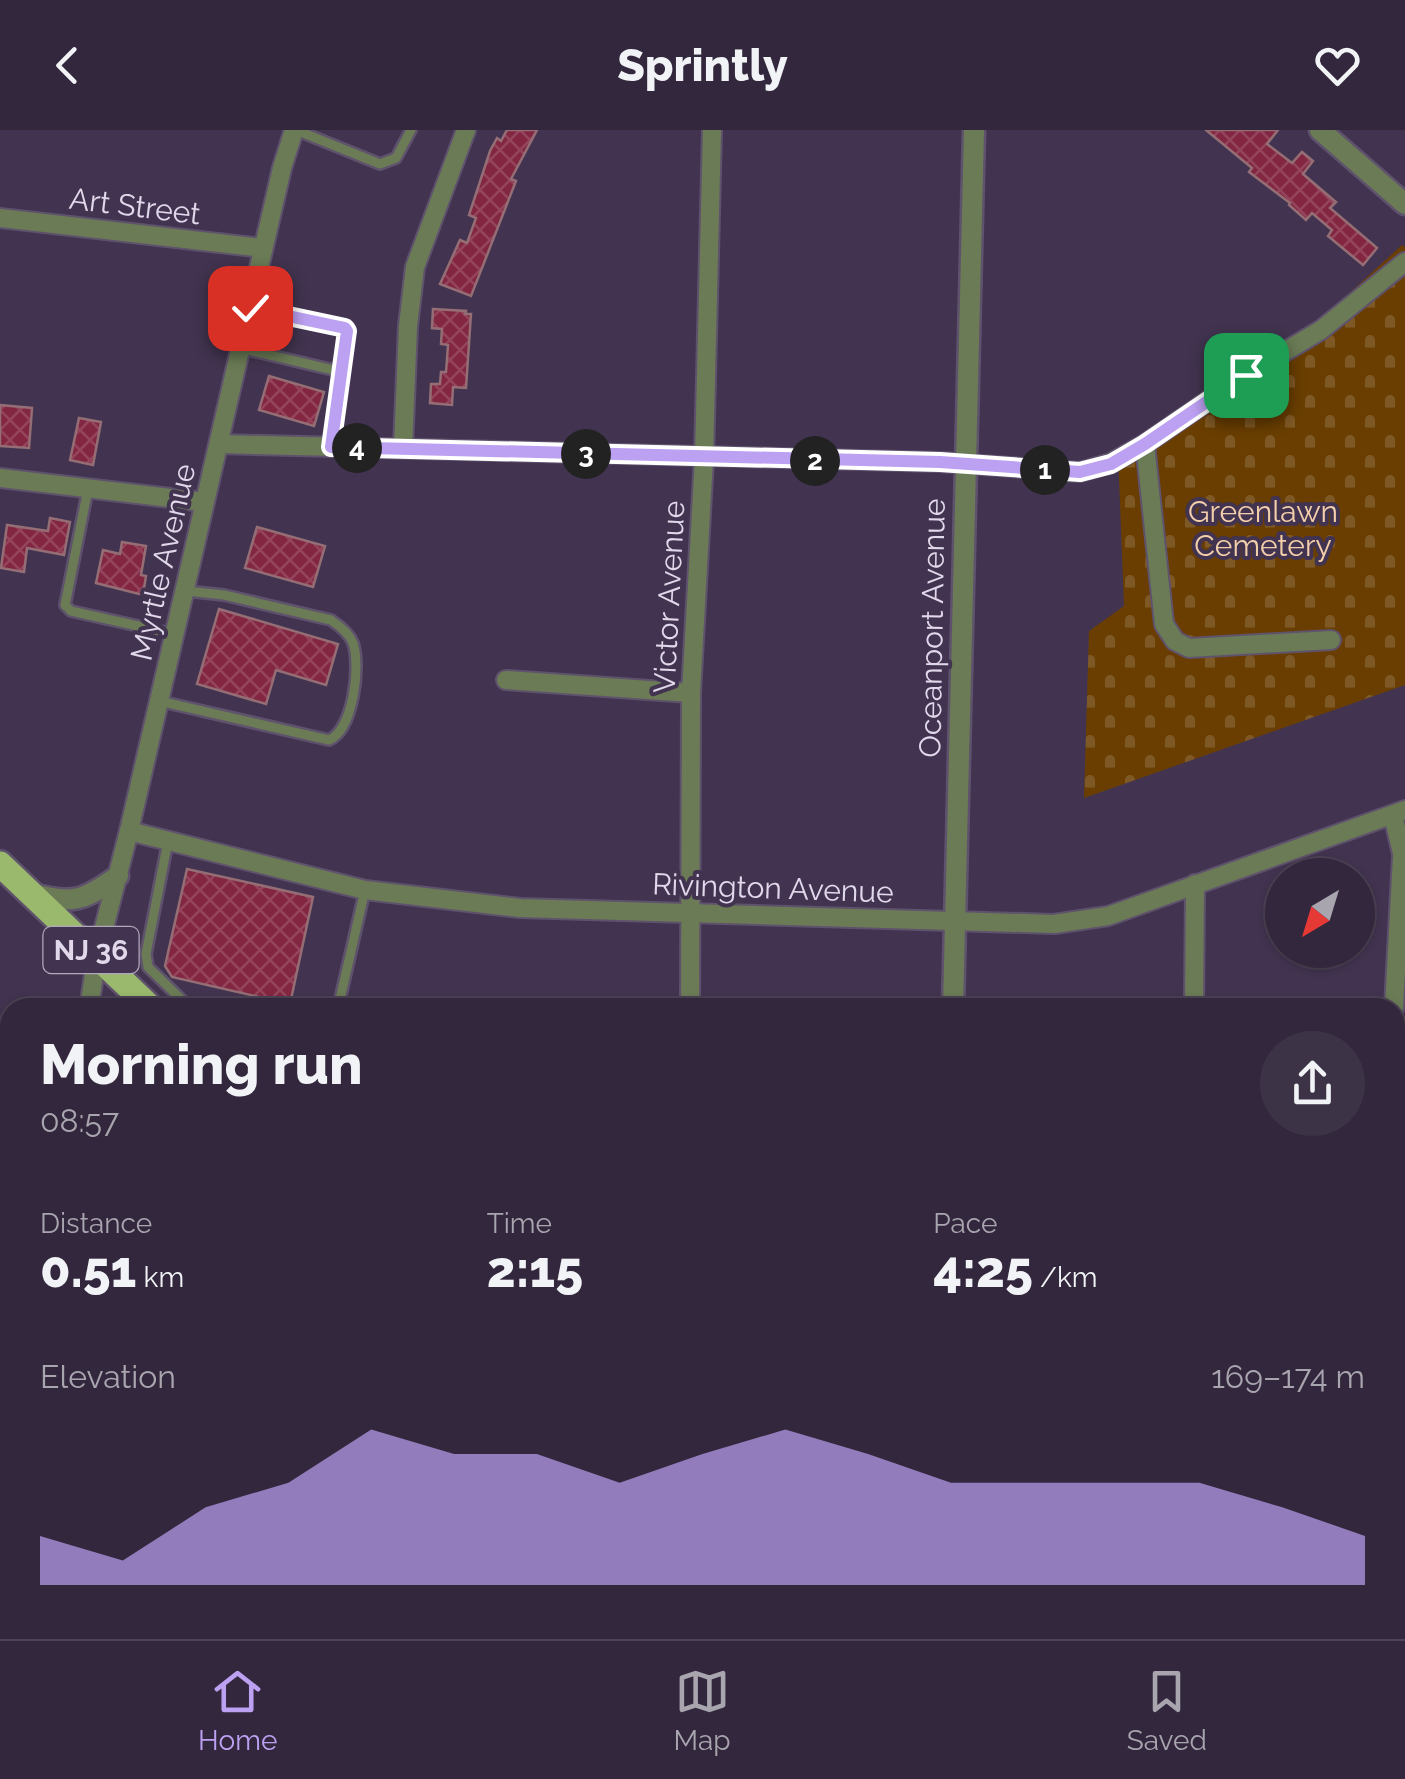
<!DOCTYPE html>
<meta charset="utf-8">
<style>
:root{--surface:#32273c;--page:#3d3347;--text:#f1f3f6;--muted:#a8a5af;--line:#4d4456;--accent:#bca0f2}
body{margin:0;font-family:Raleway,sans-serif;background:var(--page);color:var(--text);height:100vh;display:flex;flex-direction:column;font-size:38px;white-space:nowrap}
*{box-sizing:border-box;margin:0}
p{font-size:32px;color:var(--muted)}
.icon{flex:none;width:55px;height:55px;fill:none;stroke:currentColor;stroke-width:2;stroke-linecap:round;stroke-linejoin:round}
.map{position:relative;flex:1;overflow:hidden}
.drawer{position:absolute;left:0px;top:868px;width:1405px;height:642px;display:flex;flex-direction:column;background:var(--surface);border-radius:30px 30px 0 0;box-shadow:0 2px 8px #0004,0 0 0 2px var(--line)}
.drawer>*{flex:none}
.needle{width:65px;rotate:218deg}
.controls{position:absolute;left:1265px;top:728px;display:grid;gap:20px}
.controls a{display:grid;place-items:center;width:110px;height:110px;border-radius:50%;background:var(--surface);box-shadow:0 2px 8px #0004,0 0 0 2px var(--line);font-size:50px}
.pin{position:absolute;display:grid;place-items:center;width:85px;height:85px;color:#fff;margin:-42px;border-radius:20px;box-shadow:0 5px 15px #0006}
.km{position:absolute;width:50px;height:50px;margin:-25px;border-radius:50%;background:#222;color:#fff;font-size:28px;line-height:50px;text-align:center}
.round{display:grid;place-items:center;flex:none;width:105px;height:105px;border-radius:52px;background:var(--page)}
.overview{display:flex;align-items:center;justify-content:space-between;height:170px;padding:0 40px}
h1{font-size:55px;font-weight:800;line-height:75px}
.stats{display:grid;grid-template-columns:repeat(3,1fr);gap:15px;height:170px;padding:10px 40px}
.stats div{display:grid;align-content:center}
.stats b{font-size:50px;font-weight:800}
.stats small{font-size:28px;font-weight:400}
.stats p{font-size:28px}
.chart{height:280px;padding:20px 40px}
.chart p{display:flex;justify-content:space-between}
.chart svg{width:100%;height:180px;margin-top:10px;fill:var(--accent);opacity:.7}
header{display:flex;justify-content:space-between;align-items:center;height:130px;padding:0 40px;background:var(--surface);font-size:45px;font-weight:800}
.tab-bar{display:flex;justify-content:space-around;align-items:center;height:140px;border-top:2px solid var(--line);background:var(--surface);font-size:28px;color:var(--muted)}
.tab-bar a{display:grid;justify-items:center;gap:5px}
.tab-bar .on{color:var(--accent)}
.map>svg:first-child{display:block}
</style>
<header><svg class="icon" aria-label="back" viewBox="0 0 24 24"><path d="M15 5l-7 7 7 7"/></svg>Sprintly<svg class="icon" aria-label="heart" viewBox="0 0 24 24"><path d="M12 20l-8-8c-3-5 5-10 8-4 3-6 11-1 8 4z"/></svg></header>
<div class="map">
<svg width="1405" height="1509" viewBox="0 0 1405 1509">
<defs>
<pattern id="forest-firs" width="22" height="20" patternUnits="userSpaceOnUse" patternTransform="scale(2.5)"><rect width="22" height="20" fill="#915d1c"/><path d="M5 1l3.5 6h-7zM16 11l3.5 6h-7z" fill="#a57b48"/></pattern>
<pattern id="cemetery-stones" width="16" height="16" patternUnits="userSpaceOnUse" patternTransform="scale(2.5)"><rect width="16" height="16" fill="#6a3e00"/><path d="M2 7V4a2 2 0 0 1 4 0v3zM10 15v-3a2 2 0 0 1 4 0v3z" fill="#7f5925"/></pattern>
<pattern id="building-cross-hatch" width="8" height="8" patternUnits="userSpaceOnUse" patternTransform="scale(2.5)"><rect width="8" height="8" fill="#832641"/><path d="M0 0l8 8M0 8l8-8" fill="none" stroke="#94455d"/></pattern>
</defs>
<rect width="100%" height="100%" fill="#423450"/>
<polygon fill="url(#forest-firs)" points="1395,1357 1405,1358 1405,1509 970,1509 971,1500 1395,1500"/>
<polygon fill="url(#cemetery-stones)" points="1402,115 1405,117 1405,555 1084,668 1089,501 1124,476 1118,321 1318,192"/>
<polygon fill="#6a3e00" points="283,1500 513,1500 519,1509 280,1509"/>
<g fill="url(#building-cross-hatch)" stroke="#956e75" stroke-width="2.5">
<polygon points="507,0 537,0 511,49 516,51 471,166 440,154 460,110 467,113 476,88 469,85 490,21 497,8 501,11"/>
<polygon points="1206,0 1278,0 1267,14 1292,33 1302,22 1313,31 1303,44 1336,72 1330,78 1377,118 1363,135 1328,106 1332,100 1312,83 1306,90 1289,75 1290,73 1249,42 1252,38"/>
<polygon points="433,179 466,181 465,184 471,184 466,258 453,257 452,275 430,273 431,254 440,254 441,242 446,242 448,215 441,214 442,199 432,198"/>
<polygon points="269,246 324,262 314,296 259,280"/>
<polygon points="0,275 32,278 29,318 0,316"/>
<polygon points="79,288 101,292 93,335 70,330"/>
<polygon points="50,388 70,392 64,425 27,418 24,442 1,438 7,395 48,401"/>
<polygon points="257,397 325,416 313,457 245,438"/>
<polygon points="122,412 146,416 141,445 146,446 143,465 96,453 103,420 120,424"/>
<polygon points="219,479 338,514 326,555 276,540 266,574 197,554"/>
<polygon points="187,739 313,767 290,874 172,847 165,836"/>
</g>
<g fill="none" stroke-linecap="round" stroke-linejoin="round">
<g stroke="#5f526c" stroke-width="14">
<g id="service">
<polyline points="296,0 380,34 396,28 411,0"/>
<polyline points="250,178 345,198 347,201 342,242"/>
<polyline points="240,218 342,242 331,317"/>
<polyline points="88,359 65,475 71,481 174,504"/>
<path d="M159,571L329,610C353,600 361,537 353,513C349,503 340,496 331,490L224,465L186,461"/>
<polyline points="168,711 146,824 148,837 185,873 184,878"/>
<polyline points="338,878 365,760"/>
<polyline points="0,1003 10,1005"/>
<polyline points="1395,1163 1400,1135"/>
<polyline points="478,1500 485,1509"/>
<polyline points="587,1500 595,1509"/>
<polyline points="725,1500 739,1509"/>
<polyline points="266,1509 269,1500"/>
<polyline points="301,1509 306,1500"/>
<polyline points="599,1509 610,1500"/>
</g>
</g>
<g stroke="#5f526c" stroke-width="22">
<g id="minor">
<polyline points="0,88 263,118"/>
<polyline points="219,314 940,332 1080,342 1111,333 1145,314 1246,245 1321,200 1405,132"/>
<polyline points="1145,314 1164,494 1175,511 1189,518 1331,510"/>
<polyline points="403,318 408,196 415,137 466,0"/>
<polyline points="0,348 204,372"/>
<polyline points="506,550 691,563"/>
<polyline points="1393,685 1405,736"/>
<polyline points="129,701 365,760 520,778 1054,794 1108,786 1405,680"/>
<polyline points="89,878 97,825 129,701 282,38 294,0"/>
<polyline points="690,878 691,563 704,328 712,0"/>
<polyline points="1194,878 1195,754"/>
<polyline points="1394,878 1402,727"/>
<polyline points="1395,1087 1405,1091"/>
<polyline points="0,1232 10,1200"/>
<polyline points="650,1509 662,1500"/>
<polyline points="675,1509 675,1500"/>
</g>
</g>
<g stroke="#5f526c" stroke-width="25">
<g id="tertiary">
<polyline points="1320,0 1405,74"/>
<path d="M33,764C73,775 85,770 118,746"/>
<polyline points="953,878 974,0"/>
</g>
</g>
<g stroke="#5f526c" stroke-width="25">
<polyline id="secondary" points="932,1509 933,1500"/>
</g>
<g stroke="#5f526c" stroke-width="30">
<polyline id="primary" points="0,734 151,878"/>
</g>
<g stroke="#5f526c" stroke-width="32">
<g id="trunk">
<polyline points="1395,1262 1405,1263"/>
<polyline points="1395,1318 1405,1320"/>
</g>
</g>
<use href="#service" stroke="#6b7b56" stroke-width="9"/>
<use href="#minor" stroke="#6b7b56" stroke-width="18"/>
<use href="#tertiary" stroke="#6b7b56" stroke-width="20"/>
<use href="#secondary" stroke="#869e63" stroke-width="20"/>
<use href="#primary" stroke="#9ab96c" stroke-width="25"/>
<use href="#trunk" stroke="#a3c570" stroke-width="28"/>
</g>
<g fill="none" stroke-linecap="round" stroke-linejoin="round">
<g stroke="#fff" stroke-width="20">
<polyline id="route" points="250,178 345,198 347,201 331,317 940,332 1080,342 1111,334 1145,314 1246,245"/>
</g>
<use href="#route" stroke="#bca0f2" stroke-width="12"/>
</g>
<g text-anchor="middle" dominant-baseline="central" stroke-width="8" stroke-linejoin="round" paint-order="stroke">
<rect fill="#423450" stroke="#b1a8bc" stroke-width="2.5" x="43.5" y="797" width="95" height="46" rx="8"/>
<g font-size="28" font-weight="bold" fill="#e1d9eb">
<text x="91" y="820">NJ 36</text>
</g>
<g font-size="30" fill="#e1d9eb" stroke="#423450">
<text transform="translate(135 76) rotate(7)">Art Street</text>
<text transform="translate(163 432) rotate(-77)">Myrtle Avenue</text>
<text transform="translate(669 467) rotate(-87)">Victor Avenue</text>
<text transform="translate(932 498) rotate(-89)">Oceanport Avenue</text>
<text transform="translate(773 758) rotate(2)">Rivington Avenue</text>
</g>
<g font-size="30" fill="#f2ceaa" stroke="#423450">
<text x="1263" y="381">Greenlawn<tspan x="1263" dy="34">Cemetery</tspan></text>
</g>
</g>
</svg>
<div class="controls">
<a><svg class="needle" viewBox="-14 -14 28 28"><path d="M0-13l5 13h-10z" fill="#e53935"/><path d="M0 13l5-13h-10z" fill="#a8a5af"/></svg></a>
</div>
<div class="pin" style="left:1246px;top:245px;background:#1e9e55"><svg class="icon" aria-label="arrive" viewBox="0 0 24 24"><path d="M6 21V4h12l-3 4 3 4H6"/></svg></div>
<div class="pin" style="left:250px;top:178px;background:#d93025"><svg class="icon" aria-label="check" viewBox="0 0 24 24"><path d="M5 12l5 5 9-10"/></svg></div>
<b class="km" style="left:1045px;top:340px">1</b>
<b class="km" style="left:815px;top:331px">2</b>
<b class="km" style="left:586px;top:324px">3</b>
<b class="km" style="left:357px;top:318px">4</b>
<section class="drawer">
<div class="overview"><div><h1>Morning run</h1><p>08:57</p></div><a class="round"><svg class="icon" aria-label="share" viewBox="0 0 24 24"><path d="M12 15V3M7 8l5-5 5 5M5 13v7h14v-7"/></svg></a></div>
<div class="stats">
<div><p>Distance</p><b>0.51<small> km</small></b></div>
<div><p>Time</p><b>2:15</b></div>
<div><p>Pace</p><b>4:25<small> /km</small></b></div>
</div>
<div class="chart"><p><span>Elevation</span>169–174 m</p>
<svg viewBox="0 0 160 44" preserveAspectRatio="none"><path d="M0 44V32L10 38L20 25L30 19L40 6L50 12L60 12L70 19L80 12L90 6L100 12L110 19L120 19L130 19L140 19L150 25L160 32V44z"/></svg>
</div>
</section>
</div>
<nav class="tab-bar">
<a class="on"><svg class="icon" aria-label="home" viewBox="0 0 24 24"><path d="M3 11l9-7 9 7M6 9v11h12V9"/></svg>Home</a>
<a><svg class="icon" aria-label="map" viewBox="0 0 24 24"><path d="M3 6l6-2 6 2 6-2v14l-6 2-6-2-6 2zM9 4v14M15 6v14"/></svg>Map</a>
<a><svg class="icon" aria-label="saved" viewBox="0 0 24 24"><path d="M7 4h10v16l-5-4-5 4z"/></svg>Saved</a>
</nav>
